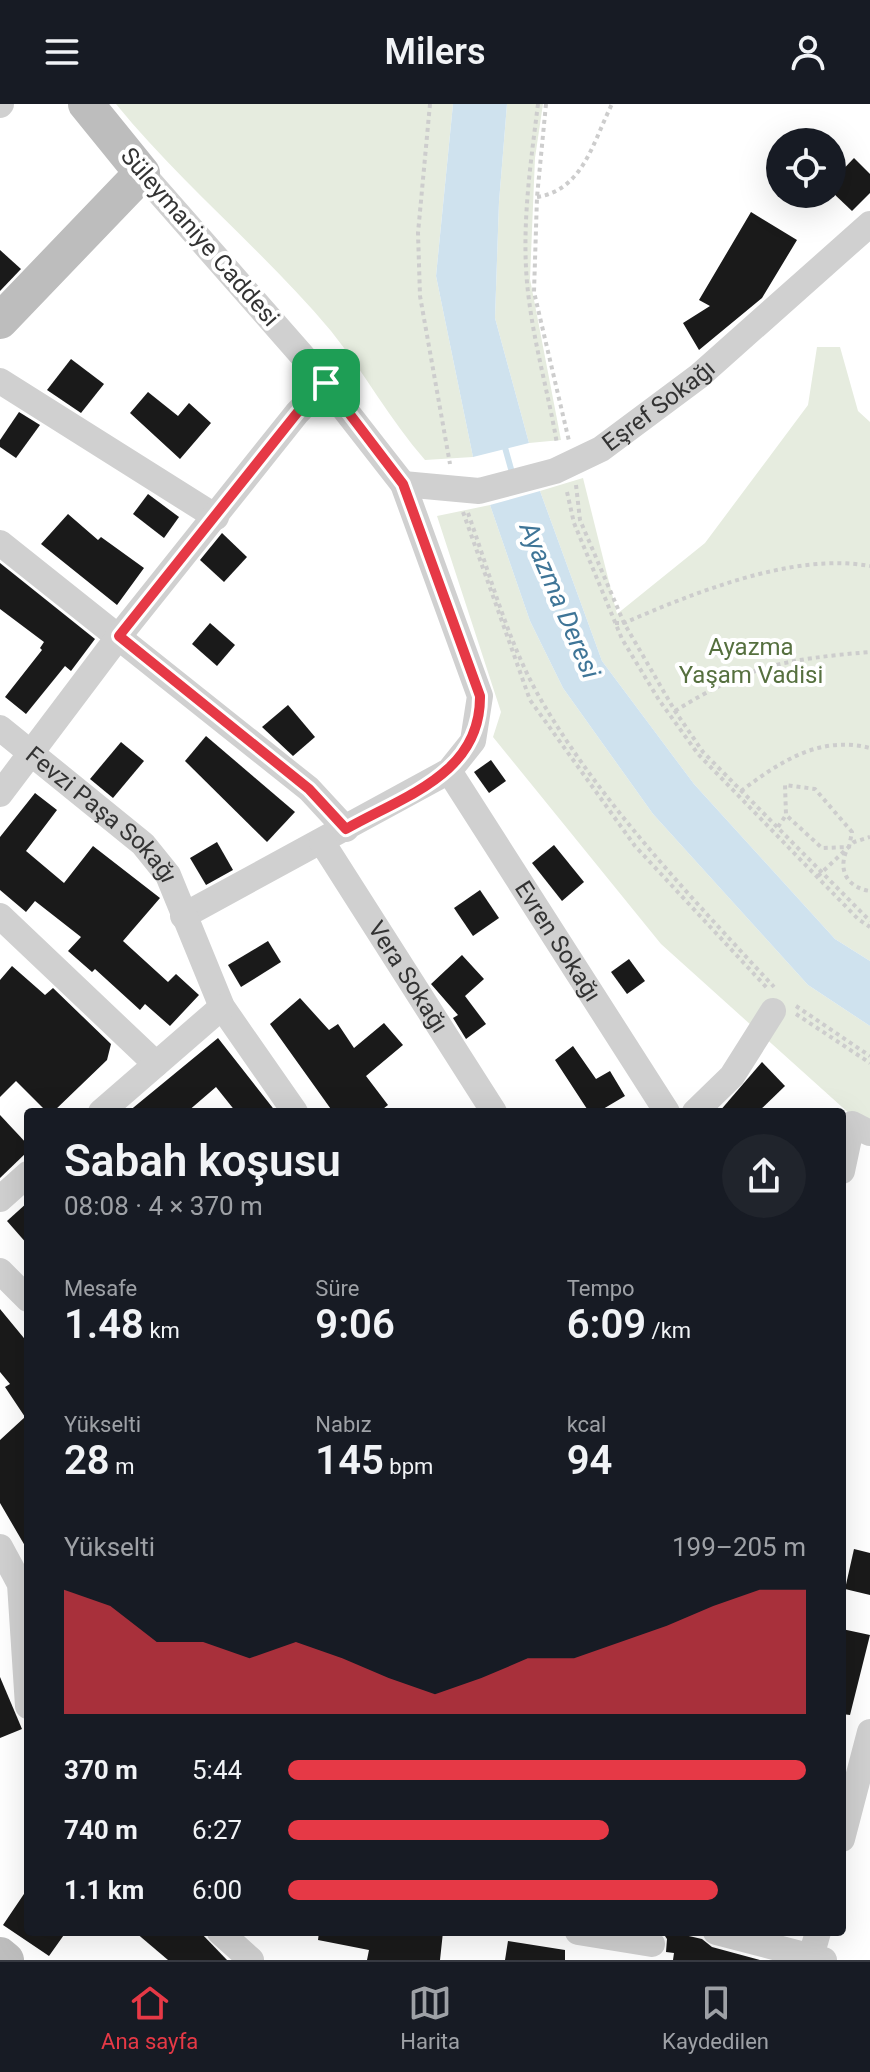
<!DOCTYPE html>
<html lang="tr">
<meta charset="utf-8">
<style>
:root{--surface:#171b24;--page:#20242c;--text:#f1f3f6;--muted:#9ea1a6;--line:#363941;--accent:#e63946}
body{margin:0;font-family:Roboto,sans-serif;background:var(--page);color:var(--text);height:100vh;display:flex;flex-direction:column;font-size:30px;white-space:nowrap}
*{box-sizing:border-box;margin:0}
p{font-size:26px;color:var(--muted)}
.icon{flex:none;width:44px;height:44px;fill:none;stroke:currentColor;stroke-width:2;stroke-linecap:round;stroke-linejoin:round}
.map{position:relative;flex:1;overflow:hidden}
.drawer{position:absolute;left:24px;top:1004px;width:822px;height:828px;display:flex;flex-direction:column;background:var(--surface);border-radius:8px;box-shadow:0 8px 32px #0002}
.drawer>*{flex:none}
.tools{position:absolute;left:766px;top:24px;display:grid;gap:16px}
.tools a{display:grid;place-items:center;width:80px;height:80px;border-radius:50%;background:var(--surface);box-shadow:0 8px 32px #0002;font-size:40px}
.pin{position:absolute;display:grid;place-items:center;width:68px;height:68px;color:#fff;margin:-34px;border-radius:16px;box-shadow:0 4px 12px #0006}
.round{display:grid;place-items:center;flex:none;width:84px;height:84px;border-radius:42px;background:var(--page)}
.summary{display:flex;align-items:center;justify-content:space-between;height:136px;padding:0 40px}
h1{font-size:44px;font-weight:600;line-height:60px}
.metrics{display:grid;grid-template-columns:repeat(3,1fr);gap:12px;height:136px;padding:8px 40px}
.metrics div{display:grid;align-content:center}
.metrics b{font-size:40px;font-weight:600}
.metrics small{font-size:22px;font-weight:400}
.metrics p{font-size:22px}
.chart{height:224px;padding:16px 40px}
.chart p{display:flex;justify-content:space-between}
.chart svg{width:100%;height:144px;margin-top:8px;fill:var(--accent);opacity:.7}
ul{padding:0 40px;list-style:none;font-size:26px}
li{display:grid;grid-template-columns:128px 96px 1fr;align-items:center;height:60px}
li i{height:20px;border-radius:10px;background:var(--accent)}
header{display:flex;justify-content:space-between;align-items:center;height:104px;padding:0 40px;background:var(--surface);font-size:36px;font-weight:600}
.tab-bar{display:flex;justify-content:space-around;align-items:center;height:112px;border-top:2px solid var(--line);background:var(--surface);font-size:22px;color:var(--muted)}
.tab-bar a{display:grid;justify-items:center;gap:4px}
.tab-bar .on{color:var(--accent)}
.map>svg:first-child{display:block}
</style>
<header><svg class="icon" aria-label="menu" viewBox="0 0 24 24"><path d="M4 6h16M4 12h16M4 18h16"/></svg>Milers<svg class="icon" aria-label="person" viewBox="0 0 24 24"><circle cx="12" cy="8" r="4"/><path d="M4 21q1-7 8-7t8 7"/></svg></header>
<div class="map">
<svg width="870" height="1856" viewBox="0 0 870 1856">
<rect width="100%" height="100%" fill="#fff"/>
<g fill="#e6ecdf">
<path d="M116,0H453L436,172L473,353L425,356C390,316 364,268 331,227C264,147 182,81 116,0Z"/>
<polygon points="507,0 543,0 535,54 530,175 561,336 529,339 495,214 499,98"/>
<polygon points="817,243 840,243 858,307 870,318 870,857 835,835 694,680 602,557 540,387 583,374 617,510 705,439 808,301"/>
<polygon points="490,401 530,517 563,584 653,710 808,881 870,922 870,1021 852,1012 661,840 493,633 501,608 437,412"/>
</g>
<g fill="#cfe2ee">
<polygon points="453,0 507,0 499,98 495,214 529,339 473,353 436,172"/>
<polygon points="540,387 602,557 694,680 835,835 870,857 870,922 808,881 653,710 563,584 530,517 490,401"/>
</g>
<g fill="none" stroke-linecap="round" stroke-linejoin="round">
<polyline stroke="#cfe2ee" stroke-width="6" points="504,340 513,372"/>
</g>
<g fill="#1a1a1a">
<polygon points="854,54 870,70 870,89 852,107 832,88 832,77"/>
<polygon points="751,108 797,136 762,194 699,246 683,219 710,202 699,196"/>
<polygon points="0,146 21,165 0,187"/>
<polygon points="71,255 104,280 81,309 47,286"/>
<polygon points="148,288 178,312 189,299 211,319 180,355 130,309"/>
<polygon points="19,308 40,321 16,354 0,343 0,336"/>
<polygon points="148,390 179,413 164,434 133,410"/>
<polygon points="68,410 98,436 101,433 144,464 117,501 41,440"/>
<polygon points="222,429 247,453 224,478 200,456"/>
<polygon points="0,459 95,535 71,567 65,562 26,610 5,593 42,546 40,544 44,538 0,505"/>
<polygon points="210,519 235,541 217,562 192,540"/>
<polygon points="288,601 315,633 293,652 262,623"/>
<polygon points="206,632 295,708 267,738 185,657"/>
<polygon points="121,638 144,657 113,694 90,675"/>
<polygon points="491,656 506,677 489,689 474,668"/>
<polygon points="35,689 57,706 26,747 64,779 93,742 160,794 123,837 168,878 176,870 199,891 170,922 145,900 140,906 95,865 92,868 68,847 81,833 35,797 26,808 0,786 0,733"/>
<polygon points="217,738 233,766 206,781 190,754"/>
<polygon points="554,741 584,778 562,797 532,759"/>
<polygon points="480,786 499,814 473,832 454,804"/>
<polygon points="268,837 281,858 241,883 228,861"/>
<polygon points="462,851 484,875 465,892 486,920 466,935 453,914 458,911 431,880"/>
<polygon points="629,855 645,877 627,890 611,868"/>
<polygon points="12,862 45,891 53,884 111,940 107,956 53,1008 47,1008 16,977 0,993 0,876"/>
<polygon points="300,894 329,926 338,920 354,944 384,919 403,941 366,972 388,1001 379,1008 333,1008 270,920"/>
<polygon points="218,934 276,1008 236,1008 216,983 187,1008 128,1008"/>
<polygon points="573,942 596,975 610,967 625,992 598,1008 589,1008 555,956"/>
<polygon points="762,958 785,982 758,1008 719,1008"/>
<polygon points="0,1011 28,1041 28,1047 0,1074"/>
<polygon points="28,1098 28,1141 7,1117"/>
<polygon points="0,1205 28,1239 28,1447 0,1399 0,1336 25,1313 5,1283 10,1280 0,1268"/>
<polygon points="854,1445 870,1449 870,1491 845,1485"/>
<polygon points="842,1525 870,1531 850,1611 842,1610"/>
<polygon points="0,1573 22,1625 0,1634"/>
<polygon points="28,1784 28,1828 66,1828 49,1852 3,1821"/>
<polygon points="135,1828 200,1828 227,1856 168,1856"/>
<polygon points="319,1828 443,1828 440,1856 367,1856 369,1846 318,1836"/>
<polygon points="671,1828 702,1835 712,1843 760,1856 673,1856 674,1849 666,1848 667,1835 663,1829"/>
<polygon points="508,1837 565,1846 565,1856 505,1856"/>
</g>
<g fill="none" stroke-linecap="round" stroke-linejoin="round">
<g stroke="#cdcdcd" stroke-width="4" stroke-dasharray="4 4" stroke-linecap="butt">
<polyline points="430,0 418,129 420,192 450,360"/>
<path d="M538,0C530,64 520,131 529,196C535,244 549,292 557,340"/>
<polyline points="546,0 537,93 534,188 569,337"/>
<path d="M537,93C583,86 593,38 612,0"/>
<polyline points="576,381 580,416 624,519 675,607 703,648 870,817"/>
<polyline points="567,388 574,419 622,535 659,596 698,650 858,815 870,823"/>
<polyline points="463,408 530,596 635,742 768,885"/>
<path d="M468,409C491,473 509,543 544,601C606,705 693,795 774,883"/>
<path d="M615,519H624C694,489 793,448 870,462"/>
<path d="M675,607C747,562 786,555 870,548"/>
<path d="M741,687C780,658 819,631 870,644"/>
<polyline points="778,723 786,711 785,681 815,685 852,728 849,743 822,744 786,711"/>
<path d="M846,748C838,768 849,784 870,787"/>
<polyline points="818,772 854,738 870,733"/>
<polyline points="796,902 870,952"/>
<polyline points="796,910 870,959"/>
</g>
<g stroke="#d0d0d0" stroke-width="26">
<polyline points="0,1 1,0"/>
<polyline points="142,69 307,257 403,380 480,592 473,637 449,667 183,812"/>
<polyline points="0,277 216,413"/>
<path id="s1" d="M403,380L479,387L555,367L601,345L699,272L870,120"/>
<polyline points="0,439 309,685 346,725"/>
<path id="s2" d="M0,624L143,740L168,771L222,903L295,1008"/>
<path id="s3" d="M449,667L667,1008"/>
<polyline points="0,690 119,532 297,309 326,279"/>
<path id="s4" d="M322,738L494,1008"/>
<polyline points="0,812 156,960"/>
<polyline points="101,1008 222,903"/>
<polyline points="695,1008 732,972 773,907"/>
<polyline points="842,1067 852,1020 870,1029"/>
<polyline points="0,1095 28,1070"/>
<polyline points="0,1167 28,1195"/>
<polyline points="0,1443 20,1480 28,1602"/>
<polyline points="842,1735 870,1628"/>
<polyline points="220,1828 251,1856"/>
<polyline points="578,1828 652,1840"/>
<polyline points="716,1828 824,1856"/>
<polyline points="810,1856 818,1828"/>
</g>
<g stroke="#bdbdbd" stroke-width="36">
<polyline points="0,217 142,69 86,0"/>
<polyline points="0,1851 6,1856"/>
</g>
</g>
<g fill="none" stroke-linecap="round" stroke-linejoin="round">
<g stroke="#fff" stroke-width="16">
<path id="route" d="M326,279L403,380L480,592C481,670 404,692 346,725L309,685L119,532L297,309Z"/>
</g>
<use href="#route" stroke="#e63946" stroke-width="10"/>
</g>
<g text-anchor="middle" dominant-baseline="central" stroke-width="8" stroke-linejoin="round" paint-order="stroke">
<g font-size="24" fill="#333" stroke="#fff">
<text transform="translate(200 133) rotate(49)">Süleymaniye Caddesi</text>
<text stroke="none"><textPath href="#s1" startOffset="278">Eşref Sokağı</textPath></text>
<text stroke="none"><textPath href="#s2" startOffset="134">Fevzi Paşa Sokağı</textPath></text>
<text stroke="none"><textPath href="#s3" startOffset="202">Evren Sokağı</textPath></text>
<text stroke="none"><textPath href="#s4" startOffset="160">Vera Sokağı</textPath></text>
</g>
<g font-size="24" fill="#56703f" stroke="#fff">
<text x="751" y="543">Ayazma<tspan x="751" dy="28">Yaşam Vadisi</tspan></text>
</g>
<g font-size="26" font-style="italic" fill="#3f7597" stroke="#fff">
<text transform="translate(560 496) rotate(67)">Ayazma Deresi</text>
</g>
</g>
</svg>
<div class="tools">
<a><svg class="icon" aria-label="locate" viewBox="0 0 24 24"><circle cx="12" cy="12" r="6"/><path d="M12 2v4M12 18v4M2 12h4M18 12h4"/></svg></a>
</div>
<div class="pin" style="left:326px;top:279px;background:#1e9e55"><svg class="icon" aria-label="arrive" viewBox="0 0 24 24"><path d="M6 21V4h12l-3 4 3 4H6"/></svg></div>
<section class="drawer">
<div class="summary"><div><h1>Sabah koşusu</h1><p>08:08 · 4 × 370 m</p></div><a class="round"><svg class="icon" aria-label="share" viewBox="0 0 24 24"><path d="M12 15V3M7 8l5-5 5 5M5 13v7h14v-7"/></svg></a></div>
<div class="metrics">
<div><p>Mesafe</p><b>1.48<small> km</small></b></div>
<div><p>Süre</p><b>9:06</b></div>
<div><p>Tempo</p><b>6:09<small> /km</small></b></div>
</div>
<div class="metrics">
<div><p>Yükselti</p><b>28<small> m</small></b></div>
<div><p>Nabız</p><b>145<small> bpm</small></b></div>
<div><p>kcal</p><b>94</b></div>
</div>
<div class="chart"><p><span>Yükselti</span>199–205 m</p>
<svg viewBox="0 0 160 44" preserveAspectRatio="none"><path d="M0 44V6L10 11L20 22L30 22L40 27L50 22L60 27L70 33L80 38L90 33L100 27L110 27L120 22L130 17L140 11L150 6L160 6V44z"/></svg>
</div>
<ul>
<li><b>370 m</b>5:44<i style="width:100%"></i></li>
<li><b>740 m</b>6:27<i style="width:62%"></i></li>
<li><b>1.1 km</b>6:00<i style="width:83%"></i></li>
</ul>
</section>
</div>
<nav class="tab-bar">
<a class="on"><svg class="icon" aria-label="home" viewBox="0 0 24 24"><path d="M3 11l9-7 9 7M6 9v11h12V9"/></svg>Ana sayfa</a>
<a><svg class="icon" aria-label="map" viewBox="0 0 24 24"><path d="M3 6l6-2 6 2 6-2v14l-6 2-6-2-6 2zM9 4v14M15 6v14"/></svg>Harita</a>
<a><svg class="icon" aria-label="saved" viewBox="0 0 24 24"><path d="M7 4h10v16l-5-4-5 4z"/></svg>Kaydedilen</a>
</nav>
